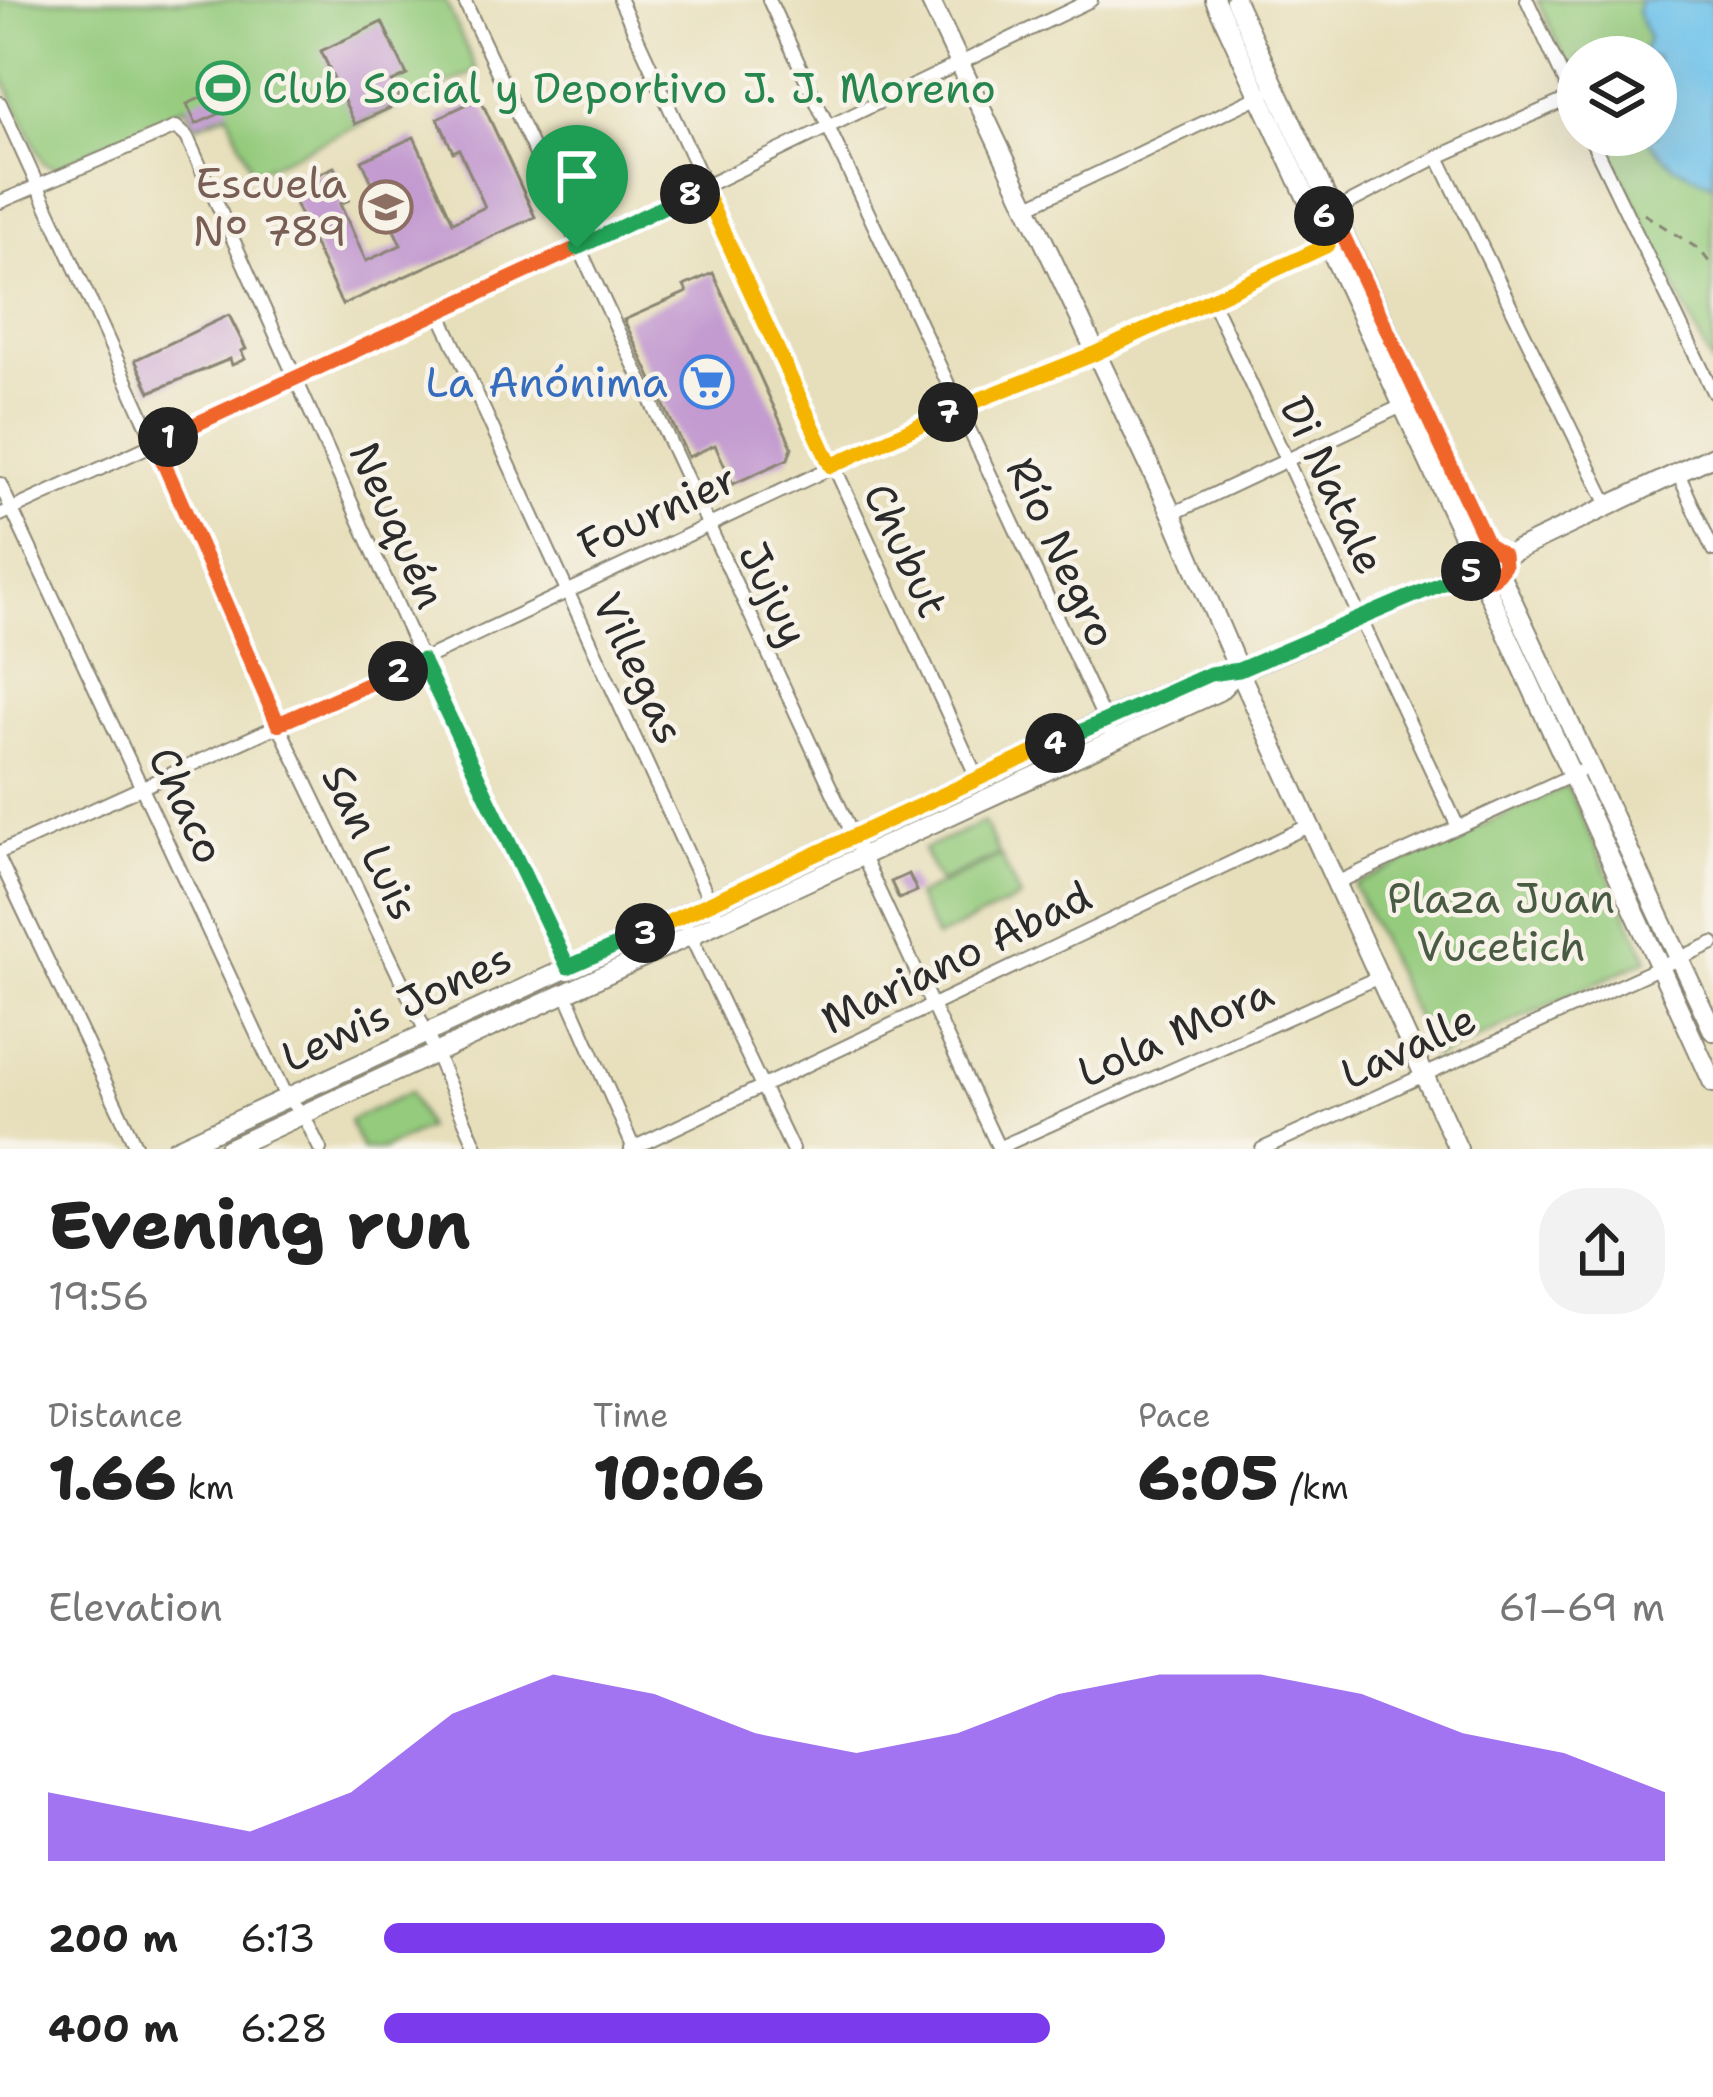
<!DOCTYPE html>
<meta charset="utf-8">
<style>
:root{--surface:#fff;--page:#f2f2f2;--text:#222;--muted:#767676;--accent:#7c3aed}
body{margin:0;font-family:"Shantell Sans",sans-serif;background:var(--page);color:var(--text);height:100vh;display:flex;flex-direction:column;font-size:45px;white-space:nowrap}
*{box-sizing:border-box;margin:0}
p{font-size:39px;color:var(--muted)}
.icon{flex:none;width:66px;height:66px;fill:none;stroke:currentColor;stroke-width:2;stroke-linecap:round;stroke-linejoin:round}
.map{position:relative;height:1149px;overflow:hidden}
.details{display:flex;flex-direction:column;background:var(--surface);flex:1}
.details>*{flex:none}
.fabs{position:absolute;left:1557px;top:36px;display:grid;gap:24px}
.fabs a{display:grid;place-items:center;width:120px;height:120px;border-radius:50%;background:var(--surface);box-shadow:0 12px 48px #0002;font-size:60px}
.pin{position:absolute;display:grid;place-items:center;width:102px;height:102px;color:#fff;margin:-123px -51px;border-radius:50% 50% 50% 0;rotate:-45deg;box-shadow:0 0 12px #0007}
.pin .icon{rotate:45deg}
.km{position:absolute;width:60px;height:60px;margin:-30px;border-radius:50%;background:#222;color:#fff;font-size:33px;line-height:60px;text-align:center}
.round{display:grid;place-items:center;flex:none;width:126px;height:126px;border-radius:48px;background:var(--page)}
.head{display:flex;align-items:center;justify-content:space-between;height:204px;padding:0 48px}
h1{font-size:66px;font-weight:800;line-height:90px}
.stats{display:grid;grid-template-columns:repeat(3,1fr);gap:18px;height:204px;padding:12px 48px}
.stats div{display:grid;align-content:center}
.stats b{font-size:60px;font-weight:800}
.stats small{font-size:33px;font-weight:400}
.stats p{font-size:33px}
.chart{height:336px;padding:24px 48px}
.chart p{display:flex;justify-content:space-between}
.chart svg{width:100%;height:216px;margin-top:12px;fill:var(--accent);opacity:.7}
ul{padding:0 48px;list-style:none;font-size:39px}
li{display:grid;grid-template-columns:192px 144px 1fr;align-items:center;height:90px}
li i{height:30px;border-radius:15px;background:var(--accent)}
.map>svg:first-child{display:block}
</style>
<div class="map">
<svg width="1713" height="1149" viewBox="0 0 1713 1149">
<rect width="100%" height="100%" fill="#f7f3e8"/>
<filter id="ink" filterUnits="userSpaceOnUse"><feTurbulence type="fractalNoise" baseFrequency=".00833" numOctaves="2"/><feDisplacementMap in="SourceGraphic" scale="24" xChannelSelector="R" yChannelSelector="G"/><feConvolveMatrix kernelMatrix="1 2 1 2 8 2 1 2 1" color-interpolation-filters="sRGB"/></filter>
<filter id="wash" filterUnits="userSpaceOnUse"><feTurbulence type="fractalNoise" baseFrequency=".004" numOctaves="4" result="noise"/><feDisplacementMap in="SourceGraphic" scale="48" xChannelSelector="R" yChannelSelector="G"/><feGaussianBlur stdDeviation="2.7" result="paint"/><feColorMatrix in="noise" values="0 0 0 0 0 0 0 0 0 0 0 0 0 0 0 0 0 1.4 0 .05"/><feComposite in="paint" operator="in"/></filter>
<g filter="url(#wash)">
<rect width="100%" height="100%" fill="#e7dfbb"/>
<g fill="#94cb7d" stroke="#607b54" stroke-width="3">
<polygon points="0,0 445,0 477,71 253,173 228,113 195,126 185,106 56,168 43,163 0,70"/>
<polygon points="1537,0 1713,0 1713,367 1602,135 1656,135 1656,57 1578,57 1578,86"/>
<polygon points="1567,786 1648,959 1435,1058 1354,885"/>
<polygon points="984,822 999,855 939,882 923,850"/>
<polygon points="1001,856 1020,898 936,938 916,896"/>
<polygon points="410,1092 427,1128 382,1149 362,1149 349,1121"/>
</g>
<polygon fill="#6fc3eb" stroke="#4d778b" stroke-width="3" points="1640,0 1713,0 1713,184 1672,165 1649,141 1648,135 1656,135 1656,57 1641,57 1648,38 1637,11"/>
<g id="blocks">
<g fill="#c39bd0">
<polygon points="382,22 407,75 392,82 401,103 355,124 321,51"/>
<polygon points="221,89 230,109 196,124 187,104"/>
<polygon points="480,98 535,217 342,305 288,188 334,167 349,200 340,204 366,261 401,245 362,161 414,137 453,222 485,207 459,149 453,152 438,118"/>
<polygon points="713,273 792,447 788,459 733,484 715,445 688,457 624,320 687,292 684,286"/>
<polygon points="229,315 246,349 241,351 245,359 232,365 230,359 150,392 135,360"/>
<polygon points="909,874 917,891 899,899 891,882"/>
</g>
</g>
</g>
<g filter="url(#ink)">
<use href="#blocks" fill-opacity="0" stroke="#898573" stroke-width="3"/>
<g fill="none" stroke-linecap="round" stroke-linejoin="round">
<g stroke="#898573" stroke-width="16">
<g id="street">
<polyline points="464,0 999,1149"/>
<polyline points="620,0 980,784"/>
<polyline points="769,0 1114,740"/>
<polyline points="1527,0 1578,110"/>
<polyline points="0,103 155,443 278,724 427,1034 477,1149"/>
<polyline points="1589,135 1713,392"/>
<polyline points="1438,157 1608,505"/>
<polyline points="0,202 176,127 187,137 422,660 567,971"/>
<polyline points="1027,207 1264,94"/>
<polyline points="1328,214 1438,157 1572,97"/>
<polyline points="1212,301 1458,827"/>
<polyline points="439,312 719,921"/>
<polyline points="1677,471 1713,550"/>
<polyline points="0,484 286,1097 303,1114 320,1149"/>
<polyline points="1172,514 1406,404"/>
<polyline points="0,515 577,248 1091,0"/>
<polyline points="0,852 422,660 958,408 1094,354 1344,237"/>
<polyline points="0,861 137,1149"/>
<polyline points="1336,883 1579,772"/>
<polyline points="681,916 792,1149"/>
<polyline points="565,991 634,1149"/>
<polyline points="998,1148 1379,977"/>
<polyline points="631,1149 1310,825"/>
<polyline points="1262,1149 1713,943"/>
</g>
</g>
<g stroke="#898573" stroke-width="22">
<g id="secondary">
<polyline points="930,0 1172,514 1239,671 1458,1149"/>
<polyline points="1215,0 1471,553 1471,571"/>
<polyline points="1235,0 1487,544"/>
<polyline points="1504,556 1713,456"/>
<polyline points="1471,571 1482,579 1713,1083"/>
<polyline points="1500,574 1713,1031"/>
<polyline points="176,1149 1104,720 1210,674 1239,671 1471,571"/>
<polyline points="228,1149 1219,691 1239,671"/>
</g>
</g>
<polyline stroke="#898573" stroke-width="3" stroke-dasharray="9 9" stroke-linecap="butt" points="1644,214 1700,250 1713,267"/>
<use href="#street" stroke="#fff" stroke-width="12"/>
<use href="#secondary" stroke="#fff" stroke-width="18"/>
</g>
</g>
<g fill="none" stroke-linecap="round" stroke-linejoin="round" filter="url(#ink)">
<g stroke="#fff" stroke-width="24">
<polyline id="split-1" points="168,437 577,248"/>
</g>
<g stroke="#fff" stroke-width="24">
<polyline id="split-2" points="168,437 155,443 278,724 398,671"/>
</g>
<g stroke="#fff" stroke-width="24">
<polyline id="split-3" points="398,671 422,660 568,967 645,933"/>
</g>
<g stroke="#fff" stroke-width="24">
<polyline id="split-4" points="645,933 1055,743"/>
</g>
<g stroke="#fff" stroke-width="24">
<polyline id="split-5" points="1055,743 1210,674 1239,670 1471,571"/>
</g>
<g stroke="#fff" stroke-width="24">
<polyline id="split-6" points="1324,216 1332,212 1487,544 1503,554 1504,565 1494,578 1482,579 1471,571"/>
</g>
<g stroke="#fff" stroke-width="24">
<polyline id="split-7" points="948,412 1094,354 1328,245 1316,220 1324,216"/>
</g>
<g stroke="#fff" stroke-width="24">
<polyline id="split-8" points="690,194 703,188 831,466 948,412"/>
</g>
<g stroke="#fff" stroke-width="24">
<polyline id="split-9" points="577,248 690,194"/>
</g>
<use href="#split-1" stroke="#f0652b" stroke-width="15"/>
<use href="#split-2" stroke="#f0652b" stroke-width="15"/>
<use href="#split-3" stroke="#22a559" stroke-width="15"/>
<use href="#split-4" stroke="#f5b400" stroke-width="15"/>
<use href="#split-5" stroke="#22a559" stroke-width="15"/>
<use href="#split-6" stroke="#f0652b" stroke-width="15"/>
<use href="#split-7" stroke="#f5b400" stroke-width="15"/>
<use href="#split-8" stroke="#f5b400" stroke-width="15"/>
<use href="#split-9" stroke="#22a559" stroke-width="15"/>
</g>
<defs>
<g id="stadium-ring" transform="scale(2.7)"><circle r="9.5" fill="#f7f3e8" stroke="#2e9e5b" stroke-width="1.5"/><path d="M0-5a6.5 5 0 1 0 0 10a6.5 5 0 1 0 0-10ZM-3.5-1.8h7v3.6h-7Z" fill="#2e9e5b"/></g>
<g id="school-ring" transform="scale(2.7)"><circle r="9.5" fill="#f7f3e8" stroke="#8d6e63" stroke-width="1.5"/><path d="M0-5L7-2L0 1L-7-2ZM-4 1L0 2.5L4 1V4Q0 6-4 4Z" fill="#8d6e63"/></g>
<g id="supermarket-ring" transform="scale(2.7)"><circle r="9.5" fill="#f7f3e8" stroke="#3f7fe0" stroke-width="1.5"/><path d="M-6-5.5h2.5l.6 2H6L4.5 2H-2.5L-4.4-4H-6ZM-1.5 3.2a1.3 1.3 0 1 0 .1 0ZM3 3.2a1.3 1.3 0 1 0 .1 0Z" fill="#3f7fe0"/></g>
</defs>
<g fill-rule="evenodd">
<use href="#stadium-ring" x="223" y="88"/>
<use href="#school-ring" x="386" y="207"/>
<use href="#supermarket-ring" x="707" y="382"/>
</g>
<g text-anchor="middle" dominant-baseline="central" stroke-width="9" stroke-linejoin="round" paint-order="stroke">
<g font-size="42" fill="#27864d" stroke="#f7f3e8" text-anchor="start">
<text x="262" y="88">Club Social y Deportivo J. J. Moreno</text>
</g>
<g font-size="42" fill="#785e54" stroke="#f7f3e8" text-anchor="end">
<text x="347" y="183">Escuela<tspan x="347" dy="48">N° 789</tspan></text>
</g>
<g font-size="42" fill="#366cbe" stroke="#f7f3e8" text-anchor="end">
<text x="668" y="382">La Anónima</text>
</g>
<g font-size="42" fill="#2b2b2b" stroke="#f7f3e8">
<text transform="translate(1333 485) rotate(65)">Di Natale</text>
<text transform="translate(657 511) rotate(-25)">Fournier</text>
<text transform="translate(398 525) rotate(66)">Neuquén</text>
<text transform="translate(906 550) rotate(65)">Chubut</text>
<text transform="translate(1062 552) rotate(65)">Río Negro</text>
<text transform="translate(774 594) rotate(65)">Jujuy</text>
<text transform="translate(639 668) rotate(65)">Villegas</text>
<text transform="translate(187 805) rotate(65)">Chaco</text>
<text transform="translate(371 842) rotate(64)">San Luis</text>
<text transform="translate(956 957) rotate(-26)">Mariano Abad</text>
<text transform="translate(396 1007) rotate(-25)">Lewis Jones</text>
<text transform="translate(1175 1032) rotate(-24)">Lola Mora</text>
<text transform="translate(1408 1046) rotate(-25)">Lavalle</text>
</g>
<g font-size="42" fill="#4a5b44" stroke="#f7f3e8">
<text x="1501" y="898">Plaza Juan<tspan x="1501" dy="48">Vucetich</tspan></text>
</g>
</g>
</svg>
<div class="fabs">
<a><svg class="icon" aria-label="layers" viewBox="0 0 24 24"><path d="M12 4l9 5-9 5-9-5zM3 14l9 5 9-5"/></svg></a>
</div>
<div class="pin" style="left:577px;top:248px;background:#1e9e55"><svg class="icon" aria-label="arrive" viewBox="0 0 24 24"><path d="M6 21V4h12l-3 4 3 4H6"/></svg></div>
<b class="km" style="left:168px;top:437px">1</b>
<b class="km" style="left:398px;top:671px">2</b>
<b class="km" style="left:645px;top:933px">3</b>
<b class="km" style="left:1055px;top:743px">4</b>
<b class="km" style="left:1471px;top:571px">5</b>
<b class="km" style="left:1324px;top:216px">6</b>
<b class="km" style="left:948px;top:412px">7</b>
<b class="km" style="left:690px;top:194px">8</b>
</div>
<section class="details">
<div class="head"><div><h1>Evening run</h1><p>19:56</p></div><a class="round"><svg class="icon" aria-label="share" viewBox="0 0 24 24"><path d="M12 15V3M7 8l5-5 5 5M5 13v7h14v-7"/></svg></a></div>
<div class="stats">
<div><p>Distance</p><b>1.66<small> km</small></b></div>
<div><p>Time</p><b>10:06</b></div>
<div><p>Pace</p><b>6:05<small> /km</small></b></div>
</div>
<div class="chart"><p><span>Elevation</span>61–69 m</p>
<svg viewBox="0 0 160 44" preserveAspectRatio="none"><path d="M0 44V30L10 34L20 38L30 30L40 14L50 6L60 10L70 18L80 22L90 18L100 10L110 6L120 6L130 10L140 18L150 22L160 30V44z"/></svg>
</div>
<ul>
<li><b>200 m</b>6:13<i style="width:61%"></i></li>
<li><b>400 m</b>6:28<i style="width:52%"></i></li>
</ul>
</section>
